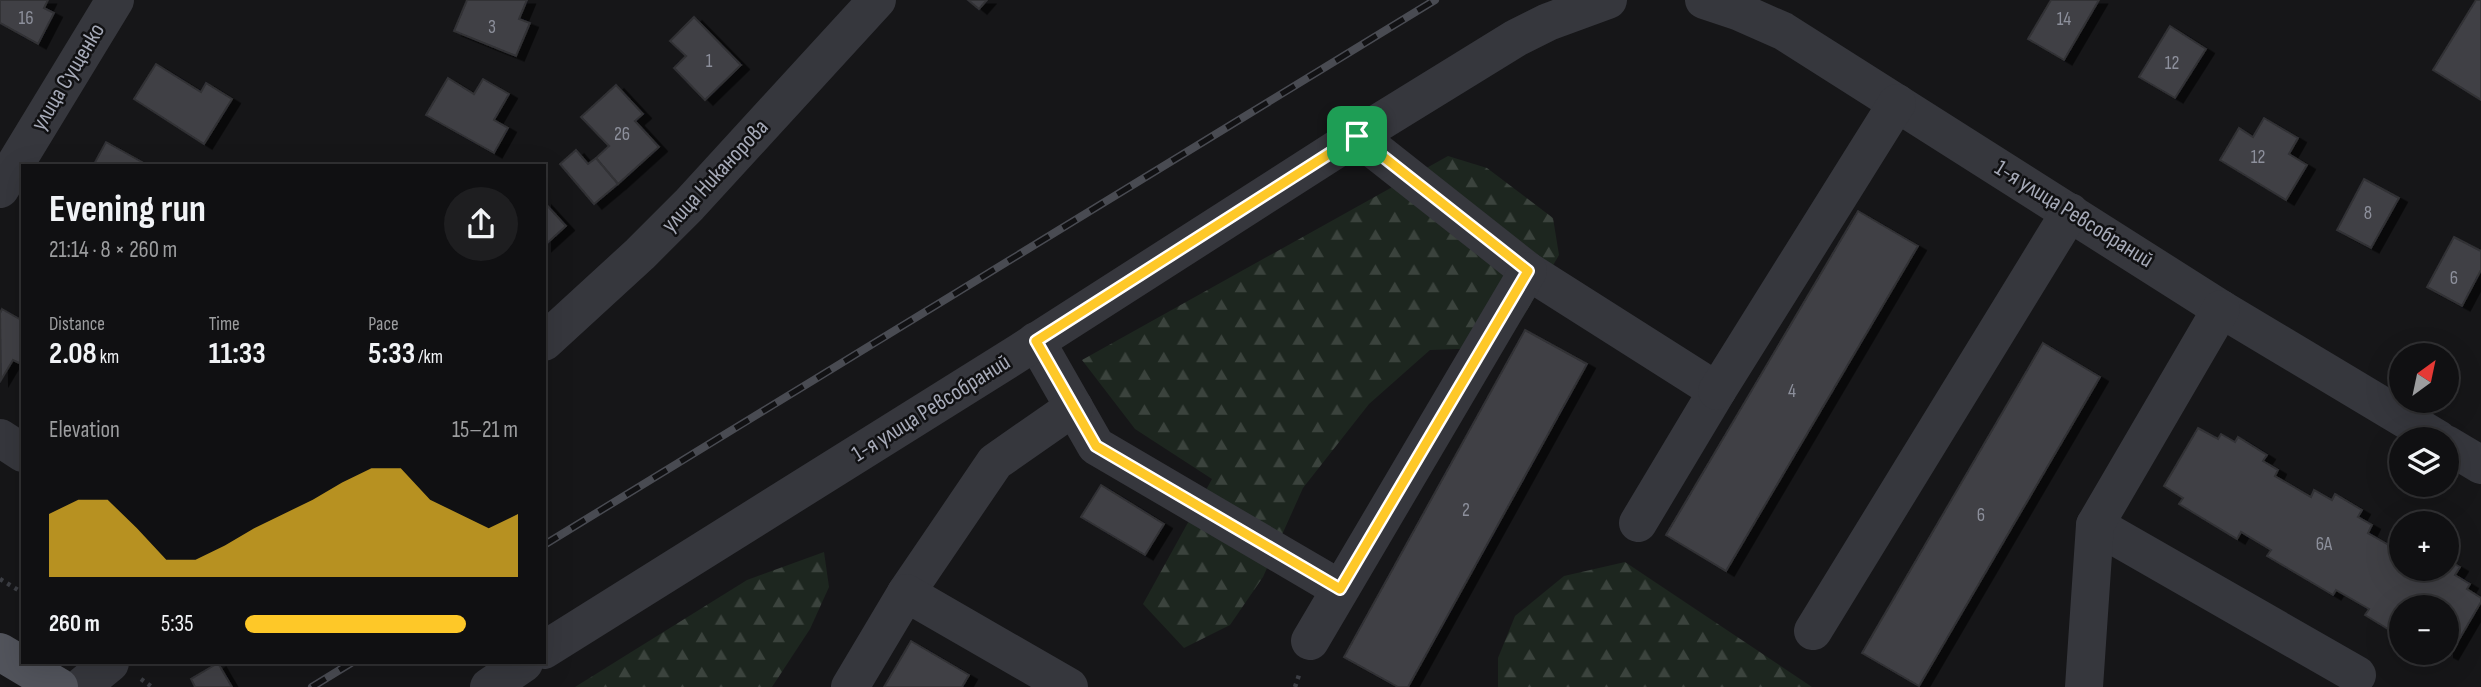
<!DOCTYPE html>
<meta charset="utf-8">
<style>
:root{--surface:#101012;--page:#1e1e20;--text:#f1f3f6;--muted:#9c9d9f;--line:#303032;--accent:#fec828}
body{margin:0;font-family:"Sofia Sans Condensed",sans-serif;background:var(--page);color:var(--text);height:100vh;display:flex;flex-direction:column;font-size:26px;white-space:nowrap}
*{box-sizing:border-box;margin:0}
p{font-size:23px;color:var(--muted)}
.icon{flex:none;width:38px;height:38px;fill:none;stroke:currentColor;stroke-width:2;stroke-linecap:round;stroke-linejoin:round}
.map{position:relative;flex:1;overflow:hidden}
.details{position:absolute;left:21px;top:164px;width:525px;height:500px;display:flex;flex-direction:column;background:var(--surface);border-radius:0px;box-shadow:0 7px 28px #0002,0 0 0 2px var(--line)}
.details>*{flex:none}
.needle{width:46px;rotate:33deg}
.tools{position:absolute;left:2389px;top:343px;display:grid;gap:14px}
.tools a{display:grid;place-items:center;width:70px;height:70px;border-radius:50%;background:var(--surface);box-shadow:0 7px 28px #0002,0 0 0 2px var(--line);font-size:35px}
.pin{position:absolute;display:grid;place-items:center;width:60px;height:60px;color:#fff;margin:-30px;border-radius:14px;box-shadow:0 4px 10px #0006}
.round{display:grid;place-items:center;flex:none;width:74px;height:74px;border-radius:37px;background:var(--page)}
.headline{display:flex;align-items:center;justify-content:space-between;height:119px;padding:0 28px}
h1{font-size:38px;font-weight:700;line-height:52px}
.metrics{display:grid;grid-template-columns:repeat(3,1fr);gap:10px;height:119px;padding:7px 28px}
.metrics div{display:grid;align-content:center}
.metrics b{font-size:30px;font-weight:700}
.metrics small{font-size:19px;font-weight:400}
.metrics p{font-size:19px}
.chart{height:196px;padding:14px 28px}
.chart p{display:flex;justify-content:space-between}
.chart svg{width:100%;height:126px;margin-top:7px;fill:var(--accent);opacity:.7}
ul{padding:0 28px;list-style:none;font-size:23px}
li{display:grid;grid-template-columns:112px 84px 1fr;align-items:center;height:52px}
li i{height:18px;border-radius:9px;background:var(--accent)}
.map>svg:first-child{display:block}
</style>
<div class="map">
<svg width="2481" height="687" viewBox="0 0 2481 687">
<defs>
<pattern id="forest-firs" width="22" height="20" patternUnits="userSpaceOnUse" patternTransform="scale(1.75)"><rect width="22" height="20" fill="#1d261f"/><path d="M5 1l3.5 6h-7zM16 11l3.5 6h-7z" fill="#3b433d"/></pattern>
<filter id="shadow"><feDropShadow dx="8" dy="4.5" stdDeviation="0" flood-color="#0009"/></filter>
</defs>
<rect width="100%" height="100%" fill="#161618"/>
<g fill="url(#forest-firs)">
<polygon points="1448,156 1487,168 1553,218 1559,255 1523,317 1486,348 1430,350 1369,404 1303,488 1263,577 1230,625 1184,648 1143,604 1212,479 1135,429 1082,360"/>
<polygon points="824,552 829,587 810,629 772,687 575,687 747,580"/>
<polygon points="1625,562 1812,687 1498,687 1498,658 1515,616 1564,576"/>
</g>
<g fill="#404045" stroke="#303034" stroke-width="2" filter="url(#shadow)">
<polygon points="0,0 48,0 44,8 54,13 38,44 0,23"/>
<polygon points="467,0 527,0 519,19 530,23 516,56 454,31"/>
<polygon points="968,0 987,0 979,9"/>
<polygon points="2051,0 2099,0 2064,60 2028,39"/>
<polygon points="2476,0 2481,0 2481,100 2433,70"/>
<polygon points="694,17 741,65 705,100 674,68 686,56 670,41"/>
<polygon points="2170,26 2206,49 2175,98 2139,77"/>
<polygon points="156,64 201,92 206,83 232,99 204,144 134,99"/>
<polygon points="448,78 474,94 483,79 509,94 494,120 508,128 494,153 426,115"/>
<polygon points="616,85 643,114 635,121 659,147 618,184 596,158 609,146 581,117"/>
<polygon points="2264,118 2298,138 2289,154 2307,165 2286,200 2220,160 2239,128 2253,137"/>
<polygon points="106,142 149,166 93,166"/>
<polygon points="576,150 588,164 596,158 618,184 594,204 560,164"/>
<polygon points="2364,179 2399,198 2371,248 2337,230"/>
<polygon points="544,202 566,226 544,246"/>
<polygon points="1858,211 1918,246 1726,571 1666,535"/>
<polygon points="2454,237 2481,251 2481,270 2462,306 2427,287"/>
<polygon points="2,309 23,321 23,365 13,360 1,380 0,313"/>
<polygon points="1525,330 1587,364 1408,687 1398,687 1344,657"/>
<polygon points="2043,343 2100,377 1919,686 1862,653"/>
<polygon points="2198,428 2218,439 2221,434 2235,442 2238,437 2267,455 2263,461 2278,470 2275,476 2311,497 2314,490 2332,500 2335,494 2362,510 2358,517 2372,525 2368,533 2401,552 2401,569 2446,569 2446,559 2460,567 2455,575 2470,584 2467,589 2481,598 2481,602 2450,655 2446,653 2446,607 2401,607 2401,637 2365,615 2369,609 2336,590 2333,595 2267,556 2271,550 2241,532 2237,539 2179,504 2183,498 2164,486"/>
<polygon points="1101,485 1164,524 1145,555 1081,517"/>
<polygon points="911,641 969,675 962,687 884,687"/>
<polygon points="218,663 232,687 195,687 191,679"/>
</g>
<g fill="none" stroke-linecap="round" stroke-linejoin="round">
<g stroke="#3c3e44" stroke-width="4.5" stroke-dasharray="3.5 5" stroke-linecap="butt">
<polyline points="0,579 23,593"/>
<polyline points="141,679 152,687"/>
<polyline points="1295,687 1299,675"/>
</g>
<g stroke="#36373d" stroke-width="38">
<polyline points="1704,0 1740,12 1783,31 2221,309 2438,439"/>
<polyline points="1357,136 1528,271 1717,391 1638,523"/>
<polyline points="0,189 115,0"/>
<polyline points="1036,341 1096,446 1340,589"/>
<polyline points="544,342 640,254 689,205 877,0"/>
<polyline points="1717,391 1897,103"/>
<polyline points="0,438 23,453"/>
<polyline points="2446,444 2481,465"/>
<polyline points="2095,525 2357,675"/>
<polyline points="906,593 995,462 1074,407"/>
<polyline points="1813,631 2070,212"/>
<polyline points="1310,641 1528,271"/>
<polyline points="544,650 1020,352 1357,136 1516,38 1548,22 1608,0"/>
<polyline points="81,687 110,663"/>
<polyline points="489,687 524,663"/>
<polyline points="850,687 906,593 1069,687"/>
<polyline points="2084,687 2095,525 2221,309"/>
</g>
<polyline stroke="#52545c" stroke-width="38" points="0,652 59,687"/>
<g stroke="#494b52" stroke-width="8">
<g id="rail">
<polyline points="544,545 1435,0"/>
<polyline points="312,687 351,663"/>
</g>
</g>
<use href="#rail" stroke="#111113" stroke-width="5" stroke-dasharray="16" stroke-linecap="butt"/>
</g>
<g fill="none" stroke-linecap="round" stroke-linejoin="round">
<g stroke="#fff" stroke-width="14">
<polygon id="route" points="1357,136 1528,271 1340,589 1096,446 1036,341"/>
</g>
<use href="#route" stroke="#fec828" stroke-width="9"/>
</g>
<g text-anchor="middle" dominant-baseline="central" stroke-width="5" stroke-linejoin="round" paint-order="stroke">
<g font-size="19" fill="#8d909c">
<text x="26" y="18">16</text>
<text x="2064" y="19">14</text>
<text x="492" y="27">3</text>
<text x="709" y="61">1</text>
<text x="2172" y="63">12</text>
<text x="622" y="134">26</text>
<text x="2258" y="157">12</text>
<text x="2368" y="213">8</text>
<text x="2454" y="278">6</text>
<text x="1792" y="391">4</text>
<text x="1466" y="510">2</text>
<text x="1981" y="515">6</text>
<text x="2324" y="544">6А</text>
</g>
<g font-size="23" fill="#a7abb9" stroke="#111113">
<text transform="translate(68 77) rotate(-59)">улица Сущенко</text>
<text transform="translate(715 176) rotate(-47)">улица Никанорова</text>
<text transform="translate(2074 214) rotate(32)">1-я улица Ревсобраний</text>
<text transform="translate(931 408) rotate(-32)">1-я улица Ревсобраний</text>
</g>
</g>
</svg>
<div class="tools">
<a><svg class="needle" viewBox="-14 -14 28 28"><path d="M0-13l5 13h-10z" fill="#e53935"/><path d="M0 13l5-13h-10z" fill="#9c9d9f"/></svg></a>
<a><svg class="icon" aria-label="layers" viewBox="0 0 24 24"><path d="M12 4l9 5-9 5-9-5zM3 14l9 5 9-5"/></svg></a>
<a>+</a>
<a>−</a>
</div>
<div class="pin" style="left:1357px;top:136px;background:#1e9e55"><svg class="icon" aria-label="arrive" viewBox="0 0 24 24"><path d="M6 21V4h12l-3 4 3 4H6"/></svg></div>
<section class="details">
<div class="headline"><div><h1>Evening run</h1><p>21:14 · 8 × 260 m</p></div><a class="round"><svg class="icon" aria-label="share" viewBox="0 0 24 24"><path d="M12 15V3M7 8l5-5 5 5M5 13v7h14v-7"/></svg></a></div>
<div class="metrics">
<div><p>Distance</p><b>2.08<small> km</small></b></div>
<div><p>Time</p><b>11:33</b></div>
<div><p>Pace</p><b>5:33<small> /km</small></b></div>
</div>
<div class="chart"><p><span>Elevation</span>15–21 m</p>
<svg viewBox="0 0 160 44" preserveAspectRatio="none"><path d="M0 44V22L10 17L20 17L30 27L40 38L50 38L60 33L70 27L80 22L90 17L100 11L110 6L120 6L130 17L140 22L150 27L160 22V44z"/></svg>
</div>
<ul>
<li><b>260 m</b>5:35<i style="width:81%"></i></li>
</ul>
</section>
</div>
